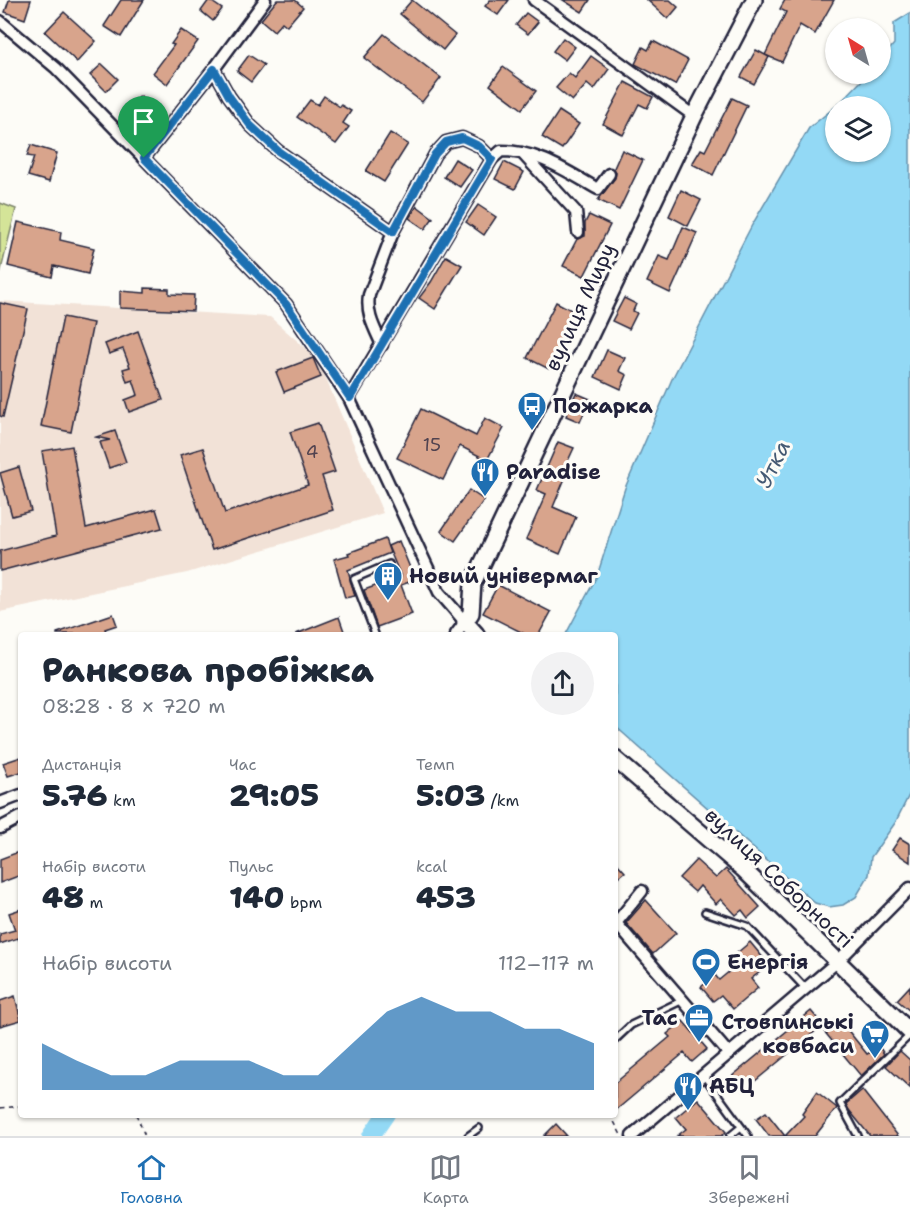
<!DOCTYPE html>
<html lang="uk">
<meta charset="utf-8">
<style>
:root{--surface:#fff;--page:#f2f2f3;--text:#1f2937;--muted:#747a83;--line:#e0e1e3;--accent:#1f6fb2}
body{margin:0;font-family:"Shantell Sans",sans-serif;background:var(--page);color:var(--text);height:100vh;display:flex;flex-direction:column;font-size:22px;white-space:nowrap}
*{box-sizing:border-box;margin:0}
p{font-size:20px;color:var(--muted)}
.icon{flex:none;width:33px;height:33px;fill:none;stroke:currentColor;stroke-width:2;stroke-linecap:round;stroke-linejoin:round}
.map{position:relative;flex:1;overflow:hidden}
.panel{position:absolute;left:18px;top:632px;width:600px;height:486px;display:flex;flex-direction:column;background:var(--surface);border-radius:6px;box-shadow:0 2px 4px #0004}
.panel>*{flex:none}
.needle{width:39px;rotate:323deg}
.fabs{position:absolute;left:825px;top:18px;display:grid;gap:12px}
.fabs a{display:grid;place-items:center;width:66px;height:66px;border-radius:50%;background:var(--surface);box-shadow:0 2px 4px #0004;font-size:30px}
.pin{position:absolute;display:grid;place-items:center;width:51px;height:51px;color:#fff;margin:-62px -26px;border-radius:50% 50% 50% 0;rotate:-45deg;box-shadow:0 0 6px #0007}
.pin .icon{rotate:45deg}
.round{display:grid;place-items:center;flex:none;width:63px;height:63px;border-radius:32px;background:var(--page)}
.head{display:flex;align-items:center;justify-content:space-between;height:102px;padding:0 24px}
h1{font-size:33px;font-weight:800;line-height:45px}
.figures{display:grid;grid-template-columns:repeat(3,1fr);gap:9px;height:102px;padding:6px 24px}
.figures div{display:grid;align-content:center}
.figures b{font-size:30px;font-weight:800}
.figures small{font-size:16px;font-weight:400}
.figures p{font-size:16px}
.chart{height:168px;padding:12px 24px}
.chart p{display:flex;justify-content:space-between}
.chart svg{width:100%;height:108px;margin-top:6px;fill:var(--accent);opacity:.7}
.tabs{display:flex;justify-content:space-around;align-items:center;height:84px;border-top:2px solid var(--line);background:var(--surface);font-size:16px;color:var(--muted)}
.tabs a{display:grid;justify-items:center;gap:3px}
.tabs .on{color:var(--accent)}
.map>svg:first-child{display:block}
</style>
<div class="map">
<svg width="910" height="1136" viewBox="0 0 910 1136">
<rect width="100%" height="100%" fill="#fdfcf7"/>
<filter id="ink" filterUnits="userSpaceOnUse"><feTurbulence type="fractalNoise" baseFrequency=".0167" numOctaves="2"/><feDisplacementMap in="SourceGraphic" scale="12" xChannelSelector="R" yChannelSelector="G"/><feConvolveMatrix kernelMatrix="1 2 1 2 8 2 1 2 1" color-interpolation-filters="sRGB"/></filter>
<g filter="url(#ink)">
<polygon fill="#f2e2d7" points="0,301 270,317 317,358 383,513 187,573 0,612"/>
<polygon fill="#d4e498" stroke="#7b836a" stroke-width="1.5" points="0,203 16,209 0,274"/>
<polygon fill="#93d9f5" stroke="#6690ab" stroke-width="1.5" points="910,13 910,793 895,823 871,857 869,875 856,897 843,905 829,907 815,903 615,726 615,634 566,634 597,576 625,488 672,379 752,225 809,128 835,107 836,152 880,152 880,106 837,106 868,74 880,74 881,60 894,44 894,23"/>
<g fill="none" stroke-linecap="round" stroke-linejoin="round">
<polyline stroke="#93d9f5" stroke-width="18" points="371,1136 386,1114"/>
</g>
<g fill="#d8a48c" stroke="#22223b" stroke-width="1.5">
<polygon points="9,0 31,0 25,19 5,12"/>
<polygon points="121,0 144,0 121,37 104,26"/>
<polygon points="209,0 222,9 213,21 201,11"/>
<polygon points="277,0 295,0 303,7 287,26 282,22 274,31 261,20"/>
<polygon points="412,0 455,35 443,50 400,14"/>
<polygon points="490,0 509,0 498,15 485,6"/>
<polygon points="563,0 590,0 582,12"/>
<polygon points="647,0 670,0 678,7 668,19"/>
<polygon points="785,0 834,0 815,34 800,25 782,62 765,55 786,12 780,9"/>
<polygon points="64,12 96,41 77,62 45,32"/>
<polygon points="526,13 538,22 528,34 516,25"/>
<polygon points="181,30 198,41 167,84 153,73 174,45 171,44"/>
<polygon points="384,34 441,78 422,102 364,58"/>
<polygon points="563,38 575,47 565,60 553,51"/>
<polygon points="653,41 688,60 675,85 635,64 643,47 648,50"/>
<polygon points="756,50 769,57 754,84 741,77"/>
<polygon points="249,55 264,65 251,82 237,71"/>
<polygon points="591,56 609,69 594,90 587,84 572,101 556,88 569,73 575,78"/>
<polygon points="102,64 118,79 106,91 90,75"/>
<polygon points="503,67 536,91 522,109 490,85"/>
<polygon points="625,82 653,97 647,108 639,104 623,135 603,124"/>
<polygon points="140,96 152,106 142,119 129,110"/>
<polygon points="324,96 340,107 341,105 351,111 343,123 349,127 336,144 297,117 310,100 318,105"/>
<polygon points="732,98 747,105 713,175 692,164 701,149 705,151"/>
<polygon points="559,111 579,124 562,149 542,137"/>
<polygon points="390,133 408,144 384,182 366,171"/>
<polygon points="31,145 57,153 49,182 28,176 34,157 27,156"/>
<polygon points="622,150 643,160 619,210 598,200 615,178 616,172 614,168"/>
<polygon points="455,159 472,170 460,187 444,177"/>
<polygon points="504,162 524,172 515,189 495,179"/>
<polygon points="681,190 701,200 688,226 669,216"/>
<polygon points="478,205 496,217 484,235 466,222"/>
<polygon points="417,206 433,218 425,229 409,218"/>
<polygon points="589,215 610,225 584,276 563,266 577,239 585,236 585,223"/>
<polygon points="18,222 61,232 60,240 94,248 88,274 54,266 52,277 8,266"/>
<polygon points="683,227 697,233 670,293 647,282 659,256 669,260"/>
<polygon points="446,256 462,265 435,309 419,298 431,282"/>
<polygon points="145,288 169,289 169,294 194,295 193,311 120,308 120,291 145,293"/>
<polygon points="624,298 636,304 633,311 637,313 629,329 612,321"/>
<polygon points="556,302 577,313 549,369 527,358"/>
<polygon points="0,303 28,309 3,417 0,416"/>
<polygon points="63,317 93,323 71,432 41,426"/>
<polygon points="138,331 163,400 129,412 125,400 138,395 133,380 127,382 123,369 130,367 123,349 109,354 105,344"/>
<polygon points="607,350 625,358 619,371 627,375 621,389 595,377"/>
<polygon points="313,358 321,377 284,392 276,372"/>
<polygon points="576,393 590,399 580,422 566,416"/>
<polygon points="421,409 476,436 485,418 504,428 487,460 460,446 443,480 397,458"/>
<polygon points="318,423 335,472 322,476 333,510 212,550 180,455 203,448 225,513 308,485 290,432"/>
<polygon points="115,431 126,462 109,468 100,442 110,440 96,437"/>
<polygon points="558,442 574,448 567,463 577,467 571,478 566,476 553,507 576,517 560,554 526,539 546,494 537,490"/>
<polygon points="72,446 86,528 156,509 162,528 0,571 0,551 56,536 42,451"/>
<polygon points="19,467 31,511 12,516 0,473"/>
<polygon points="469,490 484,500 455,541 441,531"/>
<polygon points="385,539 390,553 348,570 355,596 345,598 334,559 349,555 348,553"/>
<polygon points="399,541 415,580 401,585 412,614 377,627 364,590 401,577 388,546"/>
<polygon points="498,585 551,612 539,634 525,634 483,613"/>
<polygon points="113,614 117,625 105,629 107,634 57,634 57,633"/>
<polygon points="339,617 345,634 296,634"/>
<polygon points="21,757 21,772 8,776 3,763"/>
<polygon points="900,838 910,844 910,862 892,850"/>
<polygon points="21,851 21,875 0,883 0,859"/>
<polygon points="696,860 716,878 726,869 760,907 748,918 742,910 736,915 721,899 716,904 700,886 695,892 679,878"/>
<polygon points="615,861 625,872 615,880"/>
<polygon points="646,900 676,933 653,954 626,923"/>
<polygon points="21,909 21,944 18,938 0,944 0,934 15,930 9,913"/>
<polygon points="750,942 769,965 751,979 758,988 733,1009 721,995 713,1001 701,987 715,975 719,980 737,965 731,958"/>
<polygon points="910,986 910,1011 897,1000"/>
<polygon points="15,996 21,1020 0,1026 0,1001"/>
<polygon points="811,1011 823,1025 743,1091 731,1077"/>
<polygon points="838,1018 867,1054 880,1048 884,1054 861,1076 823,1030"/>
<polygon points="683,1021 707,1049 692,1062 684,1053 615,1111 615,1083 670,1037 667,1034"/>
<polygon points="900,1051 910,1060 910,1088 886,1066"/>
<polygon points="862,1090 898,1136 870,1136 849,1110 846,1104"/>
<polygon points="817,1092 837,1108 815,1136 769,1136 756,1119 766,1112 785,1136 804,1116 802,1114"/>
<polygon points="698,1099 726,1132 722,1136 677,1136 686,1129 676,1117"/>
<polygon points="556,1124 567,1136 544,1136"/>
</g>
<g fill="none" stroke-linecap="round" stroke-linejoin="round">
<g stroke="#22223b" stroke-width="10">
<g id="lane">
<polyline points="375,634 354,579 389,564"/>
<polyline points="705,912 747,926 806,989"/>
<polyline points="615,1040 631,1025 683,1000"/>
<polyline points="704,1076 748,1136"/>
<polyline points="468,1136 479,1128"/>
<polyline points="730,1136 741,1127"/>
<polyline points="858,1136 840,1103 910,1035"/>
</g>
</g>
<g stroke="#22223b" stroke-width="15">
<g id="street">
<polyline points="534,0 694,116"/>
<polyline points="0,21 56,68 286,304 349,398 439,592 465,622 456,634"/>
<polyline points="214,69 229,96 250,125 278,151 393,232 435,154 446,142 462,138 479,146 492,159 349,398"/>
<polyline points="522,153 576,212 578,232"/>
<polyline points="144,158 214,69 265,0"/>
<path d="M492,159L501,151C539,151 566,171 598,189L609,174"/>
<path d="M382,345C374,327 366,314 369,295L393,232"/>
<polyline points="0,803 21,795"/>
<polyline points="0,828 21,817"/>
<polyline points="642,891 616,923 729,1054"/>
<polyline points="632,1136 838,961 910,888"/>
</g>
</g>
<g stroke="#22223b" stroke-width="20">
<g id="secondary">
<polyline points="476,634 465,622 471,613 473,583 694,116 754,0"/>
<polyline points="615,759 743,869 910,1032"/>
</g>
</g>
<g stroke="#22223b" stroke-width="1.5" stroke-dasharray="4.5 4.5" stroke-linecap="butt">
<polyline points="0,1108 21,1106"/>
<polyline points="136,1114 145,1136"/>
<polyline points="610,1114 621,1135"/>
</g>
<use href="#lane" stroke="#fdfcf7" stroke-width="5"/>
<use href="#street" stroke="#fdfcf7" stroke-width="10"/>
<use href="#secondary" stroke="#fdfcf7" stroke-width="15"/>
</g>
</g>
<g fill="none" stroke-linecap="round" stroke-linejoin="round" filter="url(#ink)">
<g stroke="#fff" stroke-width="12">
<polygon id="route" points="214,69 229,96 250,125 278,151 393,232 435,154 446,142 462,138 479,146 492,159 350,398 286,304 144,158"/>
</g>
<use href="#route" stroke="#1f6fb2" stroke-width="8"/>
</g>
<defs>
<g id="bus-pin" transform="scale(1.5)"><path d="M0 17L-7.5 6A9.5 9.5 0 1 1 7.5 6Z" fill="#1f6fb2" stroke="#fdfcf7"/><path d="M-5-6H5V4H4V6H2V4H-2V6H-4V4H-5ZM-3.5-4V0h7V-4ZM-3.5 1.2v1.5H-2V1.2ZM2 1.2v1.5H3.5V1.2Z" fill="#fff"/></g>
<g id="restaurant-pin" transform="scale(1.5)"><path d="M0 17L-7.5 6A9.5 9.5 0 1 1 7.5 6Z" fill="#1f6fb2" stroke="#fdfcf7"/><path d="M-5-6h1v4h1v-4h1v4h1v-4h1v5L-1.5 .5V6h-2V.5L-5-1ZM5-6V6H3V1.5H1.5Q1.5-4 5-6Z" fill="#fff"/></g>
<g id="building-pin" transform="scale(1.5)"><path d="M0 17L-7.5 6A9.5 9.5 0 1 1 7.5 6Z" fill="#1f6fb2" stroke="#fdfcf7"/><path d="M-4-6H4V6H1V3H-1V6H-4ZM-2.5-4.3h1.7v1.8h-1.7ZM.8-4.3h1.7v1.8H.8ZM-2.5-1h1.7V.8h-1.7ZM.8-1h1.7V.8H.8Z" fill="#fff"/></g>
<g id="stadium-pin" transform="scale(1.5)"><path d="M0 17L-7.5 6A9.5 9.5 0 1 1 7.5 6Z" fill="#1f6fb2" stroke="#fdfcf7"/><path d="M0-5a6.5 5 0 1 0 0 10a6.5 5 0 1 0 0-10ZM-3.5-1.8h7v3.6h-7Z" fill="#fff"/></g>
<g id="office-pin" transform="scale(1.5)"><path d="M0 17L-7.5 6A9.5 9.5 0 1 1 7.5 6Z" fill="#1f6fb2" stroke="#fdfcf7"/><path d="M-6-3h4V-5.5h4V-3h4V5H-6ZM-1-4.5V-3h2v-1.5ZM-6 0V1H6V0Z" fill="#fff"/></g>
<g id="supermarket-pin" transform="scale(1.5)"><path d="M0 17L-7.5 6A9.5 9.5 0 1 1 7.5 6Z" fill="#1f6fb2" stroke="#fdfcf7"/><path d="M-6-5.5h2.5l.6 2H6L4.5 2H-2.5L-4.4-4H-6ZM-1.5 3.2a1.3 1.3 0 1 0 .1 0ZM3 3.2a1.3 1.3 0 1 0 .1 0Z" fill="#fff"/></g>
</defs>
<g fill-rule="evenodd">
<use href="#bus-pin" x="532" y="406"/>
<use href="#restaurant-pin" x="485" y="472"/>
<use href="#building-pin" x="388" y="576"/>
<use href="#stadium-pin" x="706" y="962"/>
<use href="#office-pin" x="699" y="1018"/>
<use href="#supermarket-pin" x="875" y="1034"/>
<use href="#restaurant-pin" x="688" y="1086"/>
</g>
<g text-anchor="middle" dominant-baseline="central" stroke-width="6" stroke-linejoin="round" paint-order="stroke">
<g font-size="18" fill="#50424f">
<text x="432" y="445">15</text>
<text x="312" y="452">4</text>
</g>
<g font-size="21" fill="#22223b" stroke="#fdfcf7">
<text transform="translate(580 307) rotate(-65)">вулиця Миру</text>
<text transform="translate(779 878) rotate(43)">вулиця Соборності</text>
</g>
<g font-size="21" font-weight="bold" fill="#22223b" stroke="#fdfcf7" text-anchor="start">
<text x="553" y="406">Пожарка</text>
<text x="506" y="472">Paradise</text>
<text x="409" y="576">Новий універмаг</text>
<text x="727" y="962">Енергія</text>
<text x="678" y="1018" text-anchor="end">Тас</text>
<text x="854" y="1022" text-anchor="end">Стовпинські<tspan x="854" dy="24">ковбаси</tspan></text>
<text x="709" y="1086">АБЦ</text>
</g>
<g font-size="22" font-style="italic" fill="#445973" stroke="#fdfcf7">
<text transform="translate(773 464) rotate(-64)">Утка</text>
</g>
</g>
</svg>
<div class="fabs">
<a><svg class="needle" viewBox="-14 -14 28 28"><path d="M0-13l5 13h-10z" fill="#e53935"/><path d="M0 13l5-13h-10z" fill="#747a83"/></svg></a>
<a><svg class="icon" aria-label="layers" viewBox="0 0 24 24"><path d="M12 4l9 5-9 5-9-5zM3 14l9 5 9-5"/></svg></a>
</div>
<div class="pin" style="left:144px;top:158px;background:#1e9e55"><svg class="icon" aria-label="arrive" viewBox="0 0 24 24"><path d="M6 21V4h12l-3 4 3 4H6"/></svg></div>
<section class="panel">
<div class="head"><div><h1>Ранкова пробіжка</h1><p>08:28 · 8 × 720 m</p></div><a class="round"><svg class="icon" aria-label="share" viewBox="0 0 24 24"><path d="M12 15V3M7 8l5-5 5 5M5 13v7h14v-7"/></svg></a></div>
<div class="figures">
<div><p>Дистанція</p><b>5.76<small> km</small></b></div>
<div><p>Час</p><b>29:05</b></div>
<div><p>Темп</p><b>5:03<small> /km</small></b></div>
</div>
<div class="figures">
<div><p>Набір висоти</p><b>48<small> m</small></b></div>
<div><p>Пульс</p><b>140<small> bpm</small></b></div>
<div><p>kcal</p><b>453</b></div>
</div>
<div class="chart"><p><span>Набір висоти</span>112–117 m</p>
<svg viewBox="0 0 160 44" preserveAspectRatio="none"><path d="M0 44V25L10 32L20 38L30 38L40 32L50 32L60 32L70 38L80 38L90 25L100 12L110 6L120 12L130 12L140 19L150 19L160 25V44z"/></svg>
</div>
</section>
</div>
<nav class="tabs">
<a class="on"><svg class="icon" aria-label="home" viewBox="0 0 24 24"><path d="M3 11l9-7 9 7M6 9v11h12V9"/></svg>Головна</a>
<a><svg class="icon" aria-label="map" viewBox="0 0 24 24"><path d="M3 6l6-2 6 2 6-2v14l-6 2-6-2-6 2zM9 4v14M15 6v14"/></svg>Карта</a>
<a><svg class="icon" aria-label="saved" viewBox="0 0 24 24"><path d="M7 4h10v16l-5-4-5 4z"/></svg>Збережені</a>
</nav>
